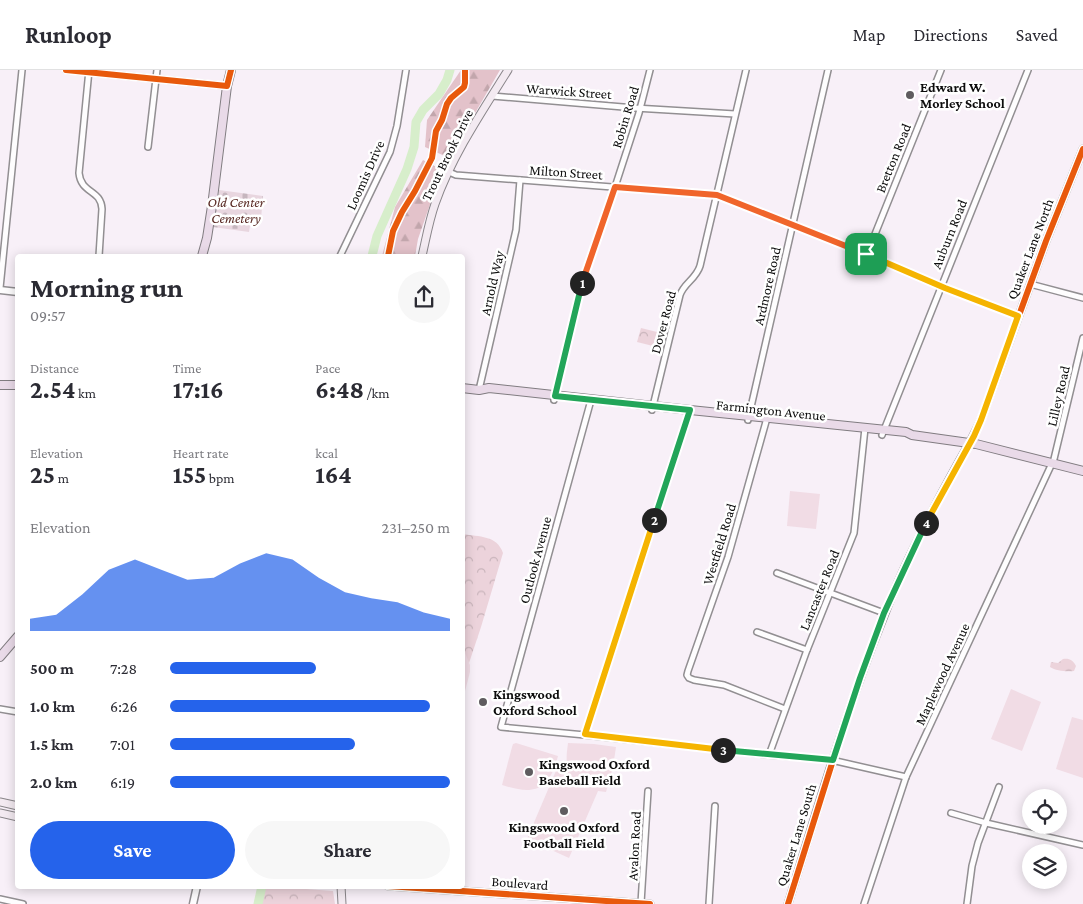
<!DOCTYPE html>
<meta charset="utf-8">
<style>
:root{--surface:#fff;--page:#f7f7f7;--text:#2b2b33;--muted:#7c7c81;--line:#e1e1e2;--accent:#2563eb}
body{margin:0;font-family:"Crimson Pro",serif;background:var(--page);color:var(--text);height:100vh;display:flex;flex-direction:column;font-size:19px;white-space:nowrap}
*{box-sizing:border-box;margin:0}
p{font-size:16px;color:var(--muted)}
.icon{flex:none;width:28px;height:28px;fill:none;stroke:currentColor;stroke-width:2;stroke-linecap:round;stroke-linejoin:round}
.map{position:relative;flex:1;overflow:hidden}
.drawer{position:absolute;left:15px;top:184px;width:450px;height:635px;display:flex;flex-direction:column;background:var(--surface);border-radius:5px;box-shadow:0 2px 12px #0003}
.drawer>*{flex:none}
.buttons{position:absolute;left:1022px;top:719px;display:grid;gap:10px}
.buttons a{display:grid;place-items:center;width:45px;height:45px;border-radius:50%;background:var(--surface);box-shadow:0 2px 12px #0003;font-size:25px}
.pin{position:absolute;display:grid;place-items:center;width:42px;height:42px;color:#fff;margin:-21px;border-radius:10px;box-shadow:0 2px 8px #0006}
.km{position:absolute;width:25px;height:25px;margin:-12px;border-radius:50%;background:#222;color:#fff;font-size:14px;line-height:25px;text-align:center}
.round{display:grid;place-items:center;flex:none;width:52px;height:52px;border-radius:26px;background:var(--page)}
.head{display:flex;align-items:center;justify-content:space-between;height:85px;padding:0 15px}
h1{font-size:28px;font-weight:700;line-height:38px}
.stats{display:grid;grid-template-columns:repeat(3,1fr);gap:8px;height:85px;padding:5px 15px}
.stats div{display:grid;align-content:center}
.stats b{font-size:25px;font-weight:700}
.stats small{font-size:14px;font-weight:400}
.stats p{font-size:14px}
.chart{height:140px;padding:10px 15px}
.chart p{display:flex;justify-content:space-between}
.chart svg{width:100%;height:90px;margin-top:5px;fill:var(--accent);opacity:.7}
.button{display:flex;gap:10px;margin-top:auto;padding:10px 15px}
.button a{flex:1;height:58px;border-radius:30px;background:var(--accent);color:#fff;font-size:20px;font-weight:700;line-height:58px;text-align:center}
.button a+a{background:var(--page);color:var(--text)}
ul{padding:0 15px;list-style:none;font-size:16px}
li{display:grid;grid-template-columns:80px 60px 1fr;align-items:center;height:38px}
li i{height:12px;border-radius:6px;background:var(--accent)}
header{display:flex;align-items:center;gap:30px;box-sizing:border-box;height:70px;padding:0 25px;background:var(--surface);border-bottom:1px solid var(--line)}
header strong{font-size:24px}
nav{display:flex;gap:28px;margin-inline-start:auto;font-size:18px}
.map>svg:first-child{display:block}
</style>
<header>
<strong>Runloop</strong>
<nav><a>Map</a><a>Directions</a><a>Saved</a></nav>
</header>
<div class="map">
<svg width="1083" height="834" viewBox="0 0 1083 834">
<defs>
<pattern id="forest-firs" width="22" height="20" patternUnits="userSpaceOnUse" patternTransform="scale(1.25)"><rect width="22" height="20" fill="#e3c2ca"/><path d="M5 1l3.5 6h-7zM16 11l3.5 6h-7z" fill="#c2a6ac"/></pattern>
<pattern id="cemetery-stones" width="16" height="16" patternUnits="userSpaceOnUse" patternTransform="scale(1.25)"><rect width="16" height="16" fill="#e8d6df"/><path d="M2 7V4a2 2 0 0 1 4 0v3zM10 15v-3a2 2 0 0 1 4 0v3z" fill="#c6b6be"/></pattern>
<pattern id="park-crowns" width="20" height="18" patternUnits="userSpaceOnUse" patternTransform="scale(1.25)"><rect width="20" height="18" fill="#ecd3db"/><path d="M2 6a3 3 0 1 1 6 0M12 15a3 3 0 1 1 6 0" fill="none" stroke="#c9b4bb"/></pattern>
</defs>
<rect width="100%" height="100%" fill="#f8f0f8"/>
<g fill="url(#forest-firs)">
<polygon points="461,0 500,0 449,88 425,77 427,50"/>
<polygon points="423,90 442,100 418,169 415,186 382,186 395,137"/>
</g>
<polygon fill="url(#cemetery-stones)" points="219,120 263,126 261,149 251,150 249,162 213,157"/>
<g fill="url(#park-crowns)">
<polygon points="641,258 657,262 653,276 637,272"/>
<path d="M463,464C479,467 497,465 503,483L481,557L463,611Z"/>
<path d="M1063,589C1069,588 1073,590 1076,596L1074,601C1067,602 1056,601 1050,597L1051,592L1058,593Z"/>
<polygon points="258,816 288,816 306,819 333,821 335,834 254,834"/>
</g>
<g fill="#f1dce5">
<polygon points="790,421 820,424 816,459 787,456"/>
<polygon points="463,578 470,595 470,602 463,629"/>
<polygon points="1011,619 1041,632 1022,681 991,669"/>
<polygon points="1072,647 1083,650 1083,708 1056,699"/>
<path d="M516,673L558,686C549,720 535,726 502,715L512,677L513,674Z"/>
<path d="M568,673L594,674L616,677L613,697L606,722L598,721L569,788L527,769L558,696L569,700C565,692 567,682 568,673Z"/>
</g>
<g fill="none" stroke-linecap="round" stroke-linejoin="round">
<g stroke="#d7eecb" stroke-width="9">
<polyline points="372,186 377,166 407,99 414,77 416,52 423,40 439,24 447,10 450,0"/>
<polyline points="258,834 262,816"/>
</g>
<g stroke="#928f92" stroke-width="8">
<g id="minor">
<polyline points="66,0 227,16"/>
<path d="M89,0L79,103C81,124 101,119 102,139L99,186"/>
<polyline points="492,26 635,38 735,44"/>
<polyline points="148,77 157,0"/>
<polyline points="449,102 456,105 717,125 854,179 945,218 1018,246"/>
<polyline points="867,184 941,0"/>
<polyline points="340,186 390,82 397,56 406,0"/>
<polyline points="1030,214 1083,228"/>
<polyline points="0,218 22,0"/>
<polyline points="479,320 516,160 520,110"/>
<polyline points="554,330 584,206 615,117 639,43 650,0"/>
<polyline points="591,330 501,657 585,665 769,685 827,689 906,707"/>
<path d="M652,340L680,225C684,213 696,209 700,196L746,0"/>
<polyline points="767,348 728,487 688,601 687,605 689,608 694,610 724,615 785,639"/>
<polyline points="748,350 828,0"/>
<polyline points="882,365 1028,0"/>
<polyline points="777,503 884,543"/>
<polyline points="757,562 807,580"/>
<polyline points="0,639 18,642"/>
<polyline points="585,665 690,340"/>
<polyline points="769,685 807,580 854,463 865,358"/>
<polyline points="951,743 986,753 1083,775"/>
<polyline points="0,829 23,834"/>
<polyline points="641,833 648,721"/>
<polyline points="709,834 715,736"/>
<polyline points="864,834 906,707 1054,389 1083,268"/>
<polyline points="967,834 972,796 978,773 999,717"/>
</g>
</g>
<g stroke="#928f92" stroke-width="9">
<g id="tertiary">
<polyline points="0,220 18,222"/>
<polyline points="970,372 981,350 1046,171 1083,79"/>
<polyline points="193,834 197,816"/>
</g>
</g>
<g stroke="#898589" stroke-width="9">
<g id="secondary">
<path d="M422,186C426,169 429,151 435,134C452,86 481,43 508,0"/>
<polyline points="0,732 18,736"/>
<polyline points="0,743 18,747"/>
<polyline points="341,816 342,834"/>
<polyline points="388,816 650,834"/>
<path d="M788,834C818,737 846,640 884,546C907,486 938,428 970,372"/>
</g>
</g>
<g stroke="#807c80" stroke-width="10">
<g id="primary">
<polyline points="202,186 207,168 212,136 227,16 231,0"/>
<polyline points="0,315 18,315"/>
<polyline points="462,318 479,320 489,318 690,340 906,362 912,365 976,374 1083,401"/>
<polyline points="0,587 18,566"/>
</g>
</g>
<use href="#minor" stroke="#fefdfe" stroke-width="5"/>
<use href="#tertiary" stroke="#fefdfe" stroke-width="6"/>
<use href="#secondary" stroke="#f3eaf1" stroke-width="7"/>
<use href="#primary" stroke="#e9dae8" stroke-width="8"/>
<g stroke="#fff" stroke-width="9">
<g id="cycleway">
<polyline points="66,0 227,16 231,0"/>
<polyline points="388,186 393,161 402,142 415,121 432,88 436,61 442,50 447,34 451,28 464,17 465,13 465,0"/>
<polyline points="388,816 650,834"/>
<polyline points="788,834 844,655 864,595 884,543 924,456 974,366 981,350 1046,171 1083,79"/>
</g>
</g>
<use href="#cycleway" stroke="#e8590c" stroke-width="6"/>
</g>
<g fill="none" stroke-linecap="round" stroke-linejoin="round">
<g stroke="#fff" stroke-width="10">
<polyline id="split-1" points="582,213 615,117 717,125 866,184"/>
</g>
<g stroke="#fff" stroke-width="10">
<polyline id="split-2" points="582,213 555,326 690,340 654,450"/>
</g>
<g stroke="#fff" stroke-width="10">
<polyline id="split-3" points="654,450 585,664 723,680"/>
</g>
<g stroke="#fff" stroke-width="10">
<polyline id="split-4" points="723,680 833,690 860,608 884,543 926,453"/>
</g>
<g stroke="#fff" stroke-width="10">
<polyline id="split-5" points="866,184 945,218 1018,246 981,350 974,366 926,453"/>
</g>
<use href="#split-1" stroke="#f0652b" stroke-width="6"/>
<use href="#split-2" stroke="#22a559" stroke-width="6"/>
<use href="#split-3" stroke="#f5b400" stroke-width="6"/>
<use href="#split-4" stroke="#22a559" stroke-width="6"/>
<use href="#split-5" stroke="#f5b400" stroke-width="6"/>
</g>
<g fill="#5f5c5f" stroke="#fff" stroke-width="2">
<circle cx="910" cy="25" r="5"/>
<circle cx="483" cy="632" r="5"/>
<circle cx="529" cy="702" r="5"/>
<circle cx="564" cy="741" r="5"/>
</g>
<g text-anchor="middle" dominant-baseline="central" stroke-width="5" stroke-linejoin="round" paint-order="stroke">
<g font-size="14" font-weight="bold" fill="#0c0c0c" stroke="#fff" text-anchor="start">
<text x="920" y="17">Edward W.<tspan x="920" dy="16">Morley School</tspan></text>
<text x="493" y="624">Kingswood<tspan x="493" dy="16">Oxford School</tspan></text>
<text x="539" y="694">Kingswood Oxford<tspan x="539" dy="16">Baseball Field</tspan></text>
<text x="564" y="757" text-anchor="middle">Kingswood Oxford<tspan x="564" dy="16">Football Field</tspan></text>
</g>
<g font-size="14" fill="#0c0c0c" stroke="#fff">
<text transform="translate(569 21) rotate(4)">Warwick Street</text>
<text transform="translate(625 47) rotate(-73)">Robin Road</text>
<text transform="translate(447 85) rotate(-64)">Trout Brook Drive</text>
<text transform="translate(893 88) rotate(-68)">Bretton Road</text>
<text transform="translate(566 102) rotate(4)">Milton Street</text>
<text transform="translate(365 105) rotate(-66)">Loomis Drive</text>
<text transform="translate(949 164) rotate(-68)">Auburn Road</text>
<text transform="translate(1030 179) rotate(-69)">Quaker Lane North</text>
<text transform="translate(492 213) rotate(-77)">Arnold Way</text>
<text transform="translate(767 216) rotate(-77)">Ardmore Road</text>
<text transform="translate(663 252) rotate(-75)">Dover Road</text>
<text transform="translate(1058 326) rotate(-77)">Lilley Road</text>
<text transform="translate(771 340) rotate(6)">Farmington Avenue</text>
<text transform="translate(719 474) rotate(-73)">Westfield Road</text>
<text transform="translate(535 490) rotate(-75)">Outlook Avenue</text>
<text transform="translate(819 520) rotate(-68)">Lancaster Road</text>
<text transform="translate(942 604) rotate(-65)">Maplewood Avenue</text>
<text transform="translate(796 765) rotate(-73)">Quaker Lane South</text>
<text transform="translate(634 776) rotate(-87)">Avalon Road</text>
<text transform="translate(520 813) rotate(4)">Boulevard</text>
</g>
<g font-size="14" font-style="italic" fill="#5a2b25" stroke="#fff">
<text x="236" y="132">Old Center<tspan x="236" dy="16">Cemetery</tspan></text>
</g>
</g>
</svg>
<div class="buttons">
<a><svg class="icon" aria-label="locate" viewBox="0 0 24 24"><circle cx="12" cy="12" r="6"/><path d="M12 2v4M12 18v4M2 12h4M18 12h4"/></svg></a>
<a><svg class="icon" aria-label="layers" viewBox="0 0 24 24"><path d="M12 4l9 5-9 5-9-5zM3 14l9 5 9-5"/></svg></a>
</div>
<div class="pin" style="left:866px;top:184px;background:#1e9e55"><svg class="icon" aria-label="arrive" viewBox="0 0 24 24"><path d="M6 21V4h12l-3 4 3 4H6"/></svg></div>
<b class="km" style="left:582px;top:213px">1</b>
<b class="km" style="left:654px;top:450px">2</b>
<b class="km" style="left:723px;top:680px">3</b>
<b class="km" style="left:926px;top:453px">4</b>
<section class="drawer">
<div class="head"><div><h1>Morning run</h1><p>09:57</p></div><a class="round"><svg class="icon" aria-label="share" viewBox="0 0 24 24"><path d="M12 15V3M7 8l5-5 5 5M5 13v7h14v-7"/></svg></a></div>
<div class="stats">
<div><p>Distance</p><b>2.54<small> km</small></b></div>
<div><p>Time</p><b>17:16</b></div>
<div><p>Pace</p><b>6:48<small> /km</small></b></div>
</div>
<div class="stats">
<div><p>Elevation</p><b>25<small> m</small></b></div>
<div><p>Heart rate</p><b>155<small> bpm</small></b></div>
<div><p>kcal</p><b>164</b></div>
</div>
<div class="chart"><p><span>Elevation</span>231–250 m</p>
<svg viewBox="0 0 160 44" preserveAspectRatio="none"><path d="M0 44V38L10 36L20 26L30 14L40 9L50 14L60 19L70 18L80 11L90 6L100 9L110 18L120 25L130 28L140 30L150 35L160 38V44z"/></svg>
</div>
<ul>
<li><b>500 m</b>7:28<i style="width:52%"></i></li>
<li><b>1.0 km</b>6:26<i style="width:93%"></i></li>
<li><b>1.5 km</b>7:01<i style="width:66%"></i></li>
<li><b>2.0 km</b>6:19<i style="width:100%"></i></li>
</ul>
<div class="button"><a>Save</a><a>Share</a></div>
</section>
</div>
